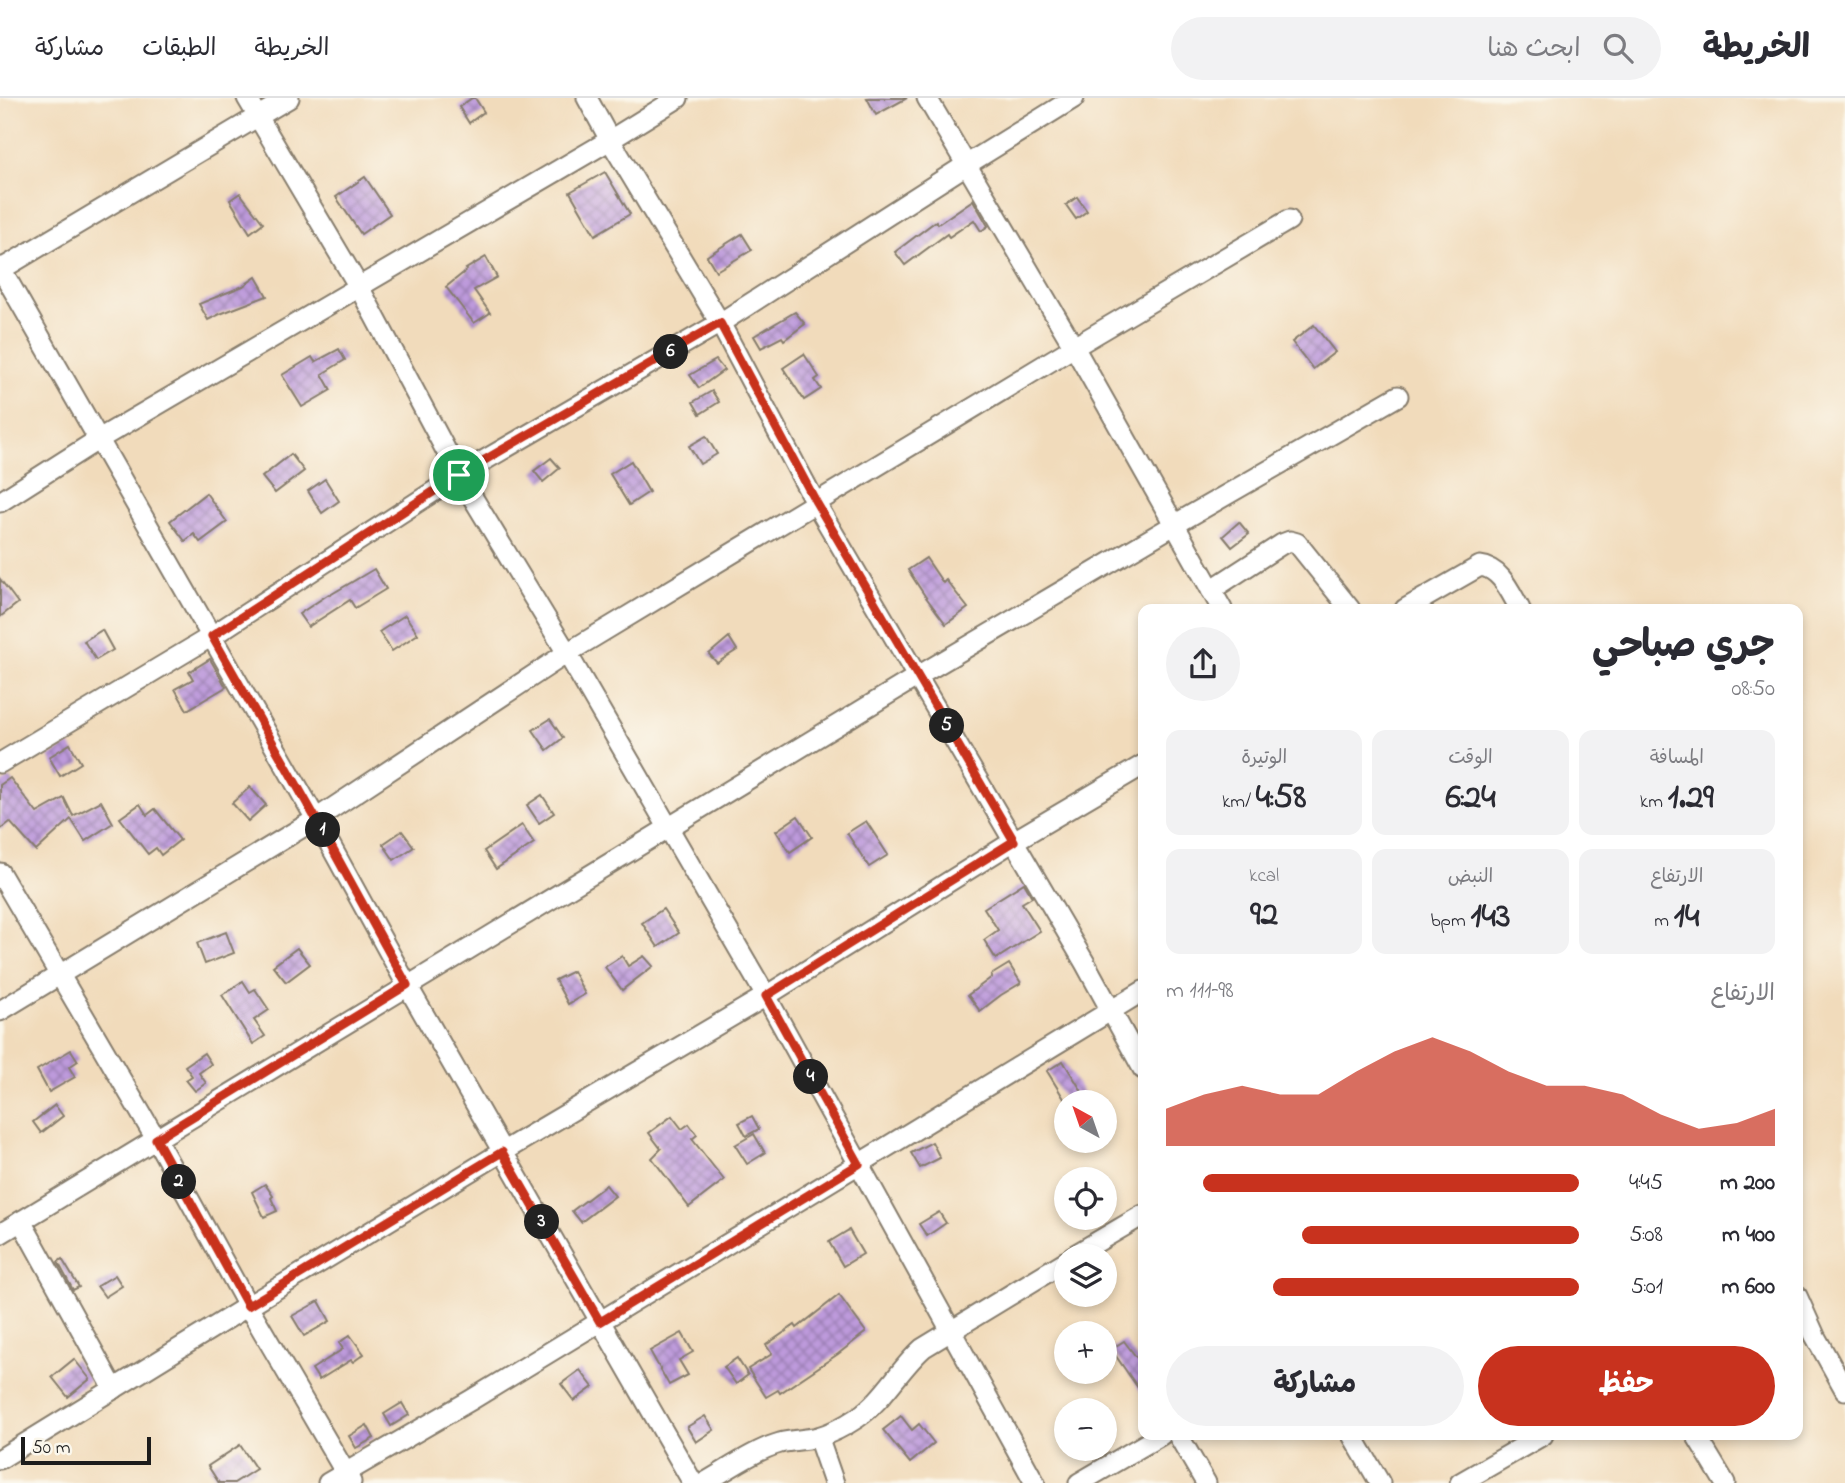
<!DOCTYPE html>
<html lang="ar">
<meta charset="utf-8">
<style>
:root{--surface:#fff;--page:#f2f2f3;--text:#2b2b33;--muted:#7c7c81;--line:#e1e1e2;--accent:#c8321e}
body{margin:0;font-family:"Indie Flower","Playpen Sans Arabic",sans-serif;background:var(--page);color:var(--text);direction:rtl;height:100vh;display:flex;flex-direction:column;font-size:26px;white-space:nowrap}
*{box-sizing:border-box;margin:0}
p{font-size:23px;color:var(--muted)}
.icon{flex:none;width:38px;height:38px;fill:none;stroke:currentColor;stroke-width:2;stroke-linecap:round;stroke-linejoin:round}
.map{position:relative;flex:1;overflow:hidden;direction:ltr}
.sheet{position:absolute;left:1138px;top:506px;width:665px;height:836px;display:flex;flex-direction:column;background:var(--surface);border-radius:14px;box-shadow:0 4px 10px #0003;direction:rtl}
.sheet>*{flex:none}
.needle{width:46px;rotate:320deg}
.buttons{position:absolute;left:1054px;top:992px;display:grid;gap:14px}
.buttons a{display:grid;place-items:center;width:63px;height:63px;border-radius:50%;background:var(--surface);box-shadow:0 4px 10px #0003;font-size:35px}
.scale{position:absolute;left:21px;bottom:18px;width:130px;box-sizing:border-box;padding-left:7px;border:4px solid #1c1c1c;border-top:0;font-size:19px;line-height:24px;white-space:nowrap;color:#1c1c1c;-webkit-text-stroke:5px #fbf7ec;paint-order:stroke}
.pin{position:absolute;display:grid;place-items:center;width:60px;height:60px;color:#fff;margin:-30px;border:4px solid #fff;border-radius:50%;box-shadow:0 2px 7px #0007}
.km{position:absolute;width:35px;height:35px;margin:-18px;border-radius:50%;background:#222;color:#fff;font-size:19px;line-height:35px;text-align:center}
.round{display:grid;place-items:center;flex:none;width:74px;height:74px;border-radius:37px;background:var(--page)}
.overview{display:flex;align-items:center;justify-content:space-between;height:119px;padding:0 28px}
h1{font-size:38px;font-weight:700;line-height:52px}
.metrics{display:grid;grid-template-columns:repeat(3,1fr);gap:10px;height:119px;padding:7px 28px}
.metrics div{display:grid;align-content:center;border-radius:14px;background:var(--page);text-align:center}
.metrics b{font-size:35px;font-weight:700}
.metrics small{font-size:19px;font-weight:400}
.metrics p{font-size:19px}
.chart{height:196px;padding:14px 28px}
.chart p{display:flex;justify-content:space-between}
.chart svg{width:100%;height:126px;margin-top:7px;fill:var(--accent);opacity:.7}
.primary-button{display:flex;gap:14px;margin-top:auto;padding:14px 28px}
.primary-button a{flex:1;height:80px;border-radius:42px;background:var(--accent);color:#fff;font-size:28px;font-weight:700;line-height:80px;text-align:center}
.primary-button a+a{background:var(--page);color:var(--text)}
ul{padding:0 28px;list-style:none;font-size:23px}
li{display:grid;grid-template-columns:112px 84px 1fr;align-items:center;height:52px}
li i{height:18px;border-radius:9px;background:var(--accent)}
header{display:flex;align-items:center;gap:42px;box-sizing:border-box;height:98px;padding:0 35px;background:var(--surface);border-bottom:2px solid var(--line)}
header strong{font-size:33px}
nav{display:flex;gap:38px;margin-inline-start:auto;font-size:24px}
.search{width:490px;height:63px;background:var(--page);display:flex;align-items:center;gap:18px;box-sizing:border-box;padding:0 24px;border-radius:38px;color:var(--muted);font-size:26px}
.map>svg:first-child{display:block}
</style>
<header>
<strong>الخريطة</strong>
<div class="search"><svg class="icon" aria-label="search" viewBox="0 0 24 24"><circle cx="10" cy="10" r="6"/><path d="M15 15l6 6"/></svg>ابحث هنا</div>
<nav><a>الخريطة</a><a>الطبقات</a><a>مشاركة</a></nav>
</header>
<div class="map">
<svg width="1845" height="1385" viewBox="0 0 1845 1385">
<defs>
<pattern id="building-cross-hatch" width="8" height="8" patternUnits="userSpaceOnUse" patternTransform="scale(1.75)"><rect width="8" height="8" fill="#bd9adb"/><path d="M0 0l8 8M0 8l8-8" fill="none" stroke="#997db1"/></pattern>
</defs>
<rect width="100%" height="100%" fill="#fbf7ec"/>
<filter id="ink" filterUnits="userSpaceOnUse"><feTurbulence type="fractalNoise" baseFrequency=".0143" numOctaves="2"/><feDisplacementMap in="SourceGraphic" scale="14" xChannelSelector="R" yChannelSelector="G"/><feConvolveMatrix kernelMatrix="1 2 1 2 8 2 1 2 1" color-interpolation-filters="sRGB"/></filter>
<filter id="wash" filterUnits="userSpaceOnUse"><feTurbulence type="fractalNoise" baseFrequency=".00686" numOctaves="4" result="noise"/><feDisplacementMap in="SourceGraphic" scale="28" xChannelSelector="R" yChannelSelector="G"/><feGaussianBlur stdDeviation="1.57" result="paint"/><feColorMatrix in="noise" values="0 0 0 0 0 0 0 0 0 0 0 0 0 0 0 0 0 1.4 0 .05"/><feComposite in="paint" operator="in"/></filter>
<g filter="url(#wash)">
<rect width="100%" height="100%" fill="#f1dbbb"/>
<g id="blocks">
<g fill="url(#building-cross-hatch)">
<polygon points="472,0 475,0 484,14 469,25 459,9"/>
<polygon points="867,0 907,0 876,17"/>
<polygon points="605,74 630,116 595,137 570,94"/>
<polygon points="365,79 390,116 361,136 336,99"/>
<polygon points="240,95 263,125 250,135 230,102"/>
<polygon points="1077,99 1087,113 1076,121 1066,107"/>
<polygon points="973,102 988,128 981,133 974,122 949,139 947,136 905,167 895,154 936,123 938,126"/>
<polygon points="742,136 752,152 716,173 707,158"/>
<polygon points="486,159 497,179 474,192 490,215 474,225 446,189 467,172 466,171"/>
<polygon points="256,179 267,198 220,216 208,222 199,206 243,188"/>
<polygon points="795,214 805,226 784,242 782,239 761,250 754,238"/>
<polygon points="1314,227 1335,254 1313,271 1292,244"/>
<polygon points="339,251 345,262 322,276 331,292 302,309 282,277 312,259 315,264"/>
<polygon points="804,256 819,279 815,282 821,291 804,302 783,270"/>
<polygon points="716,262 724,272 699,290 690,277"/>
<polygon points="712,293 719,304 700,316 693,304"/>
<polygon points="706,338 717,356 700,366 689,348"/>
<polygon points="291,356 304,373 275,395 262,379"/>
<polygon points="551,360 560,370 543,384 534,373"/>
<polygon points="631,363 649,394 629,407 610,376"/>
<polygon points="325,381 339,403 322,415 308,393"/>
<polygon points="206,395 227,424 200,444 194,436 185,443 170,423"/>
<polygon points="1239,424 1249,436 1232,449 1223,438"/>
<polygon points="926,460 943,485 946,482 968,510 946,526 925,498 908,472"/>
<polygon points="374,471 386,491 355,510 350,502 308,529 299,516 329,496 330,497"/>
<polygon points="0,481 18,505 0,519"/>
<polygon points="405,517 418,536 392,553 379,534"/>
<polygon points="102,532 113,552 96,562 84,543"/>
<polygon points="729,539 737,552 717,565 709,556"/>
<polygon points="210,561 226,589 187,612 175,591 193,581 189,574"/>
<polygon points="550,621 563,640 547,652 533,632"/>
<polygon points="70,646 81,665 60,678 49,659"/>
<polygon points="10,680 37,715 64,700 73,718 101,703 113,725 85,743 71,721 36,753 10,724 0,732 0,687"/>
<polygon points="250,689 266,707 248,723 232,705"/>
<polygon points="542,697 554,715 539,725 527,707"/>
<polygon points="140,706 147,717 155,711 180,742 161,757 156,750 148,756 120,720"/>
<polygon points="798,718 812,739 790,754 776,733"/>
<polygon points="866,723 888,757 869,769 847,735"/>
<polygon points="522,727 534,745 496,771 484,753"/>
<polygon points="402,733 414,749 394,762 383,746"/>
<polygon points="1024,785 1032,799 1022,805 1040,833 996,861 984,842 998,832 984,810"/>
<polygon points="663,811 679,835 658,849 642,825"/>
<polygon points="226,834 234,855 205,866 197,845"/>
<polygon points="297,850 310,866 286,884 273,868"/>
<polygon points="622,858 628,868 644,858 653,868 622,892 605,869"/>
<polygon points="1009,866 1021,885 1001,897 980,913 968,897 992,879 991,877"/>
<polygon points="573,873 585,896 568,906 555,882"/>
<polygon points="243,883 250,894 255,891 269,912 254,922 265,938 253,946 222,897"/>
<polygon points="71,952 78,963 69,969 75,979 49,994 37,972"/>
<polygon points="204,955 211,966 199,975 206,985 195,993 186,982 192,978 185,968"/>
<polygon points="1063,963 1083,995 1068,1004 1066,1004 1047,973"/>
<polygon points="55,1007 63,1018 41,1035 33,1024"/>
<polygon points="672,1018 682,1031 689,1026 697,1037 692,1041 724,1082 689,1109 652,1060 661,1051 649,1035"/>
<polygon points="752,1018 759,1031 746,1038 739,1025"/>
<polygon points="754,1036 765,1055 747,1066 735,1047"/>
<polygon points="932,1044 940,1060 920,1070 911,1055"/>
<polygon points="265,1086 273,1098 271,1100 277,1113 264,1119 252,1094"/>
<polygon points="606,1087 615,1098 581,1124 572,1113"/>
<polygon points="939,1114 946,1125 927,1138 919,1126"/>
<polygon points="849,1132 863,1156 843,1168 829,1144"/>
<polygon points="62,1161 79,1189 73,1192 58,1164"/>
<polygon points="115,1177 122,1188 105,1199 97,1188"/>
<polygon points="839,1197 866,1234 838,1256 780,1295 778,1292 766,1299 748,1271 772,1256 766,1247 795,1227 797,1230"/>
<polygon points="319,1203 330,1223 304,1238 292,1218"/>
<polygon points="682,1235 693,1254 679,1262 688,1277 669,1287 650,1253"/>
<polygon points="350,1237 364,1256 353,1264 351,1262 319,1282 312,1271 343,1251 339,1245"/>
<polygon points="1124,1243 1143,1268 1143,1297 1111,1251"/>
<polygon points="737,1260 748,1277 736,1286 724,1269"/>
<polygon points="74,1261 90,1281 68,1299 52,1279"/>
<polygon points="580,1272 593,1289 574,1303 561,1286"/>
<polygon points="402,1305 409,1317 391,1328 384,1316"/>
<polygon points="705,1318 714,1332 696,1344 687,1329"/>
<polygon points="901,1318 912,1332 919,1326 934,1345 910,1365 883,1332"/>
<polygon points="367,1327 374,1340 356,1350 349,1338"/>
<polygon points="240,1347 256,1371 234,1385 219,1385 208,1368"/>
</g>
</g>
</g>
<g filter="url(#ink)">
<use href="#blocks" fill-opacity="0" stroke="#867c6c" stroke-width="2"/>
<g fill="none" stroke-linecap="round" stroke-linejoin="round">
<g stroke="#867c6c" stroke-width="23">
<g id="street">
<polyline points="247,0 359,189 459,377 567,555 766,898 1035,1385"/>
<polyline points="587,0 610,42 720,225 815,404 1085,865 1143,971"/>
<polyline points="927,0 1074,249 1222,511"/>
<polyline points="0,169 316,721 407,887 693,1385"/>
<polyline points="0,172 289,0"/>
<polyline points="0,404 99,341 610,42 678,0"/>
<polyline points="1211,492 1282,446 1290,443 1297,445 1350,511"/>
<path d="M1405,511L1480,468C1501,470 1510,494 1520,511"/>
<polyline points="0,665 212,538 459,377 720,225 966,67 1074,0"/>
<polyline points="0,775 156,1041 248,1208 351,1384"/>
<polyline points="0,913 316,721 567,555 1074,249 1289,122"/>
<polyline points="21,1123 114,1291"/>
<polyline points="0,1136 918,578 1174,427 1398,298"/>
<polyline points="1073,1158 1143,1117"/>
<polyline points="1797,1198 1815,1238 1845,1292"/>
<polyline points="1178,1337 1206,1385"/>
<polyline points="1352,1337 1380,1385"/>
<polyline points="1696,1337 1725,1385"/>
<polyline points="818,1339 834,1385"/>
<polyline points="0,1361 248,1208 502,1054 766,898 1014,743 1143,667"/>
<polyline points="328,1385 471,1302 1143,893"/>
<path d="M704,1385C727,1372 755,1352 780,1345C793,1342 806,1342 818,1339C832,1335 845,1328 857,1320C884,1302 899,1271 923,1250L1066,1163"/>
<polyline points="1079,1385 1161,1337"/>
<polyline points="1460,1385 1543,1337"/>
</g>
</g>
<use href="#street" stroke="#fff" stroke-width="19"/>
</g>
</g>
<g fill="none" stroke-linecap="round" stroke-linejoin="round" filter="url(#ink)">
<g stroke="#fff" stroke-width="14">
<polygon id="route" points="720,225 816,404 1014,743 766,898 859,1066 600,1224 502,1054 248,1208 156,1041 407,887 316,721 212,538 459,377"/>
</g>
<use href="#route" stroke="#c8321e" stroke-width="9"/>
</g>
</svg>
<div class="buttons">
<a><svg class="needle" viewBox="-14 -14 28 28"><path d="M0-13l5 13h-10z" fill="#e53935"/><path d="M0 13l5-13h-10z" fill="#7c7c81"/></svg></a>
<a><svg class="icon" aria-label="locate" viewBox="0 0 24 24"><circle cx="12" cy="12" r="6"/><path d="M12 2v4M12 18v4M2 12h4M18 12h4"/></svg></a>
<a><svg class="icon" aria-label="layers" viewBox="0 0 24 24"><path d="M12 4l9 5-9 5-9-5zM3 14l9 5 9-5"/></svg></a>
<a>+</a>
<a>−</a>
</div>
<div class="scale">50 m</div>
<div class="pin" style="left:459px;top:377px;background:#1e9e55"><svg class="icon" aria-label="arrive" viewBox="0 0 24 24"><path d="M6 21V4h12l-3 4 3 4H6"/></svg></div>
<b class="km" style="left:323px;top:732px">1</b>
<b class="km" style="left:179px;top:1084px">2</b>
<b class="km" style="left:542px;top:1124px">3</b>
<b class="km" style="left:811px;top:979px">4</b>
<b class="km" style="left:947px;top:628px">5</b>
<b class="km" style="left:671px;top:254px">6</b>
<section class="sheet">
<div class="overview"><div><h1>جري صباحي</h1><p>08:50</p></div><a class="round"><svg class="icon" aria-label="share" viewBox="0 0 24 24"><path d="M12 15V3M7 8l5-5 5 5M5 13v7h14v-7"/></svg></a></div>
<div class="metrics">
<div><p>المسافة</p><b>1.29<small> km</small></b></div>
<div><p>الوقت</p><b>6:24</b></div>
<div><p>الوتيرة</p><b>4:58<small> /km</small></b></div>
</div>
<div class="metrics">
<div><p>الارتفاع</p><b>14<small> m</small></b></div>
<div><p>النبض</p><b>143<small> bpm</small></b></div>
<div><p>kcal</p><b>92</b></div>
</div>
<div class="chart"><p><span>الارتفاع</span>98–111 m</p>
<svg viewBox="0 0 160 44" preserveAspectRatio="none"><path d="M0 44V31L10 26L20 23L30 26L40 26L50 18L60 11L70 6L80 11L90 18L100 23L110 23L120 26L130 33L140 38L150 36L160 31V44z"/></svg>
</div>
<ul>
<li><b>200 m</b>4:45<i style="width:91%"></i></li>
<li><b>400 m</b>5:08<i style="width:67%"></i></li>
<li><b>600 m</b>5:01<i style="width:74%"></i></li>
</ul>
<div class="primary-button"><a>حفظ</a><a>مشاركة</a></div>
</section>
</div>
